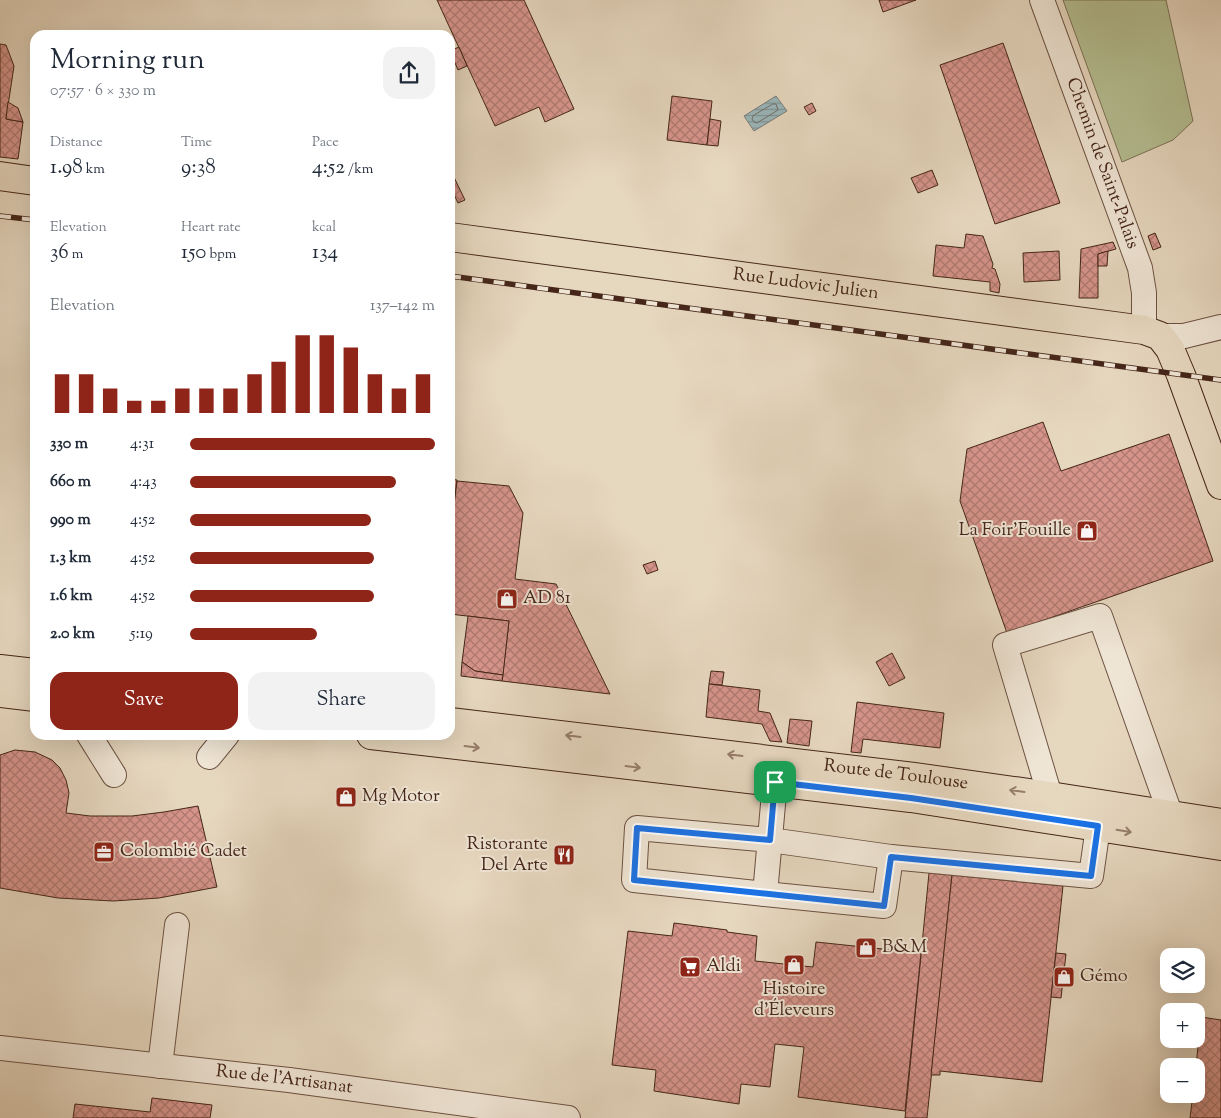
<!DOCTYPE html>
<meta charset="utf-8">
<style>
:root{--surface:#fff;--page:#f2f2f3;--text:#1f2937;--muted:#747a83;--accent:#8f2418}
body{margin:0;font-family:"Sorts Mill Goudy",serif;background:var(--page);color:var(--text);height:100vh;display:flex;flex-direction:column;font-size:19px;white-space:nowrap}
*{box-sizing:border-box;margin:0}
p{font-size:16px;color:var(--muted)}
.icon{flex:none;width:28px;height:28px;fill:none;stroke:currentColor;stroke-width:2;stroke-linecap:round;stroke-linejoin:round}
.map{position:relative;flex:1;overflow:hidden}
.side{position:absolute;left:30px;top:30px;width:425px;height:710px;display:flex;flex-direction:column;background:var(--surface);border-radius:15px;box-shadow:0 5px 20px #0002}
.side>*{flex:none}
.controls{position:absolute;left:1160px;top:948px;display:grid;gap:10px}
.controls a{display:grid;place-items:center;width:45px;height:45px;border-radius:10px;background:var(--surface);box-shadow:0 5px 20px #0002;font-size:25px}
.pin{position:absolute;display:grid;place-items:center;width:42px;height:42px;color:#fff;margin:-21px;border-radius:10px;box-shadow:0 2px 8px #0006}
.round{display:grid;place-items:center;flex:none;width:52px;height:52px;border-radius:15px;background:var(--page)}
.headline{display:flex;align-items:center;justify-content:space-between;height:85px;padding:0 20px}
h1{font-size:28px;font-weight:600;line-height:38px}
.figures{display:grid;grid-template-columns:repeat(3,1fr);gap:8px;height:85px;padding:5px 20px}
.figures div{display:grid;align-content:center}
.figures b{font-size:21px;font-weight:600}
.figures small{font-size:14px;font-weight:400}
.figures p{font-size:14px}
.chart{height:140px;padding:10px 20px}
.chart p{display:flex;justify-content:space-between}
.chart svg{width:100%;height:90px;margin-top:5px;stroke:var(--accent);stroke-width:6}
.cta{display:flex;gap:10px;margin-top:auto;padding:10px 20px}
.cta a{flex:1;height:58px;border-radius:15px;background:var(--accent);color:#fff;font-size:20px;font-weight:600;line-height:58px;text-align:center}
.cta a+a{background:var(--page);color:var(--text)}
ul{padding:0 20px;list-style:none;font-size:16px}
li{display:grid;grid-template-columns:80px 60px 1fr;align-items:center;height:38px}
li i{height:12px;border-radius:6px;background:var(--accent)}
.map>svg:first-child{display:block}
</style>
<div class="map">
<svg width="1221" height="1118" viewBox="0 0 1221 1118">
<defs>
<pattern id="water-rules" width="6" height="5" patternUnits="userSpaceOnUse" patternTransform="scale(1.25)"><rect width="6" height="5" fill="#9ab7bb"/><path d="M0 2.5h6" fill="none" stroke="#7f9597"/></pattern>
<pattern id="building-cross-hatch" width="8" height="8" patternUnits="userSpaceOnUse" patternTransform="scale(1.25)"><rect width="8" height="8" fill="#d6948b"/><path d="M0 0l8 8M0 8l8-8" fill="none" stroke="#af7971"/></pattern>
</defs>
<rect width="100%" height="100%" fill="#e6d7bf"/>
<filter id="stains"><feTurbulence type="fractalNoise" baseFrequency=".004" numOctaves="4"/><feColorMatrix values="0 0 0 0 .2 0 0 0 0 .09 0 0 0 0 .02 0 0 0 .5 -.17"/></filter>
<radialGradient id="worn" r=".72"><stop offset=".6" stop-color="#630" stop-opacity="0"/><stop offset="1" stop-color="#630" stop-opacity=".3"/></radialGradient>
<polygon fill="#b4be92" stroke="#7c7256" points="1063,0 1166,0 1193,121 1173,140 1122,162"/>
<polygon fill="url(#water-rules)" stroke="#787d7a" points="776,96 787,111 754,131 744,116"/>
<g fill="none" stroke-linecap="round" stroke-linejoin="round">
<polygon stroke="#706e6a" stroke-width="1" points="773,104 776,104 778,110 757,123 754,122 752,119 753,116"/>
</g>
<g fill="url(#building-cross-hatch)" stroke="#452619">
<polygon points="437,0 524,0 574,109 545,122 539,107 495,126"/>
<polygon points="879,0 916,0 883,12"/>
<polygon points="1003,43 1060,203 995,224 940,65"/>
<polygon points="0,44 6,45 14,66 6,119 23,122 18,159 0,157"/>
<polygon points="459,47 467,66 458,70 450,51"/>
<polygon points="672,96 712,101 707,145 667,140"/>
<polygon points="8,102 18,108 23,122 6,119"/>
<polygon points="812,103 816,111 809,115 804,107"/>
<polygon points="710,119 721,121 718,146 707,145"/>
<polygon points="450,169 465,200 458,203 450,186"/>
<polygon points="932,170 938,185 918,193 911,178"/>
<polygon points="1155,233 1161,247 1153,250 1148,236"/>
<polygon points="966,234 983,236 993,264 992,268 995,269 1000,284 999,293 990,291 990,282 933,276 936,245 964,248"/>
<polygon points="1113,242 1116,249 1098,254 1098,298 1079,298 1081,249"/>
<polygon points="1059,251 1060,280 1024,282 1023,253"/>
<polygon points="1108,251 1107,266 1098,266 1098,254"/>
<polygon points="1043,422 1061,471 1169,434 1213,561 1007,633 960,501 967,449"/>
<polygon points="450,479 457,480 450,539"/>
<polygon points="457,481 509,486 523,513 515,579 556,584 610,694 502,681 509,621 450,614 450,539"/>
<polygon points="655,561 658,570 647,574 643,565"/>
<polygon points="468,616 509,621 503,675 475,671 462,662"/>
<polygon points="892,653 905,678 889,686 876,662"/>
<polygon points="462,662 475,671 503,675 502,681 461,676"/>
<polygon points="711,671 724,672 722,685 709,684"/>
<polygon points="709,684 760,690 758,711 770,713 782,742 770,741 762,724 706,717"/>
<polygon points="857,702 944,713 940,748 863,739 861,753 851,752"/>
<polygon points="790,719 812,721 809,746 787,743"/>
<polygon points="15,750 35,752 52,760 60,768 66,780 69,793 66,813 90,816 132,816 164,812 198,806 217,887 159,898 113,901 58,898 0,888 0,755"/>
<polygon points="929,873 952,875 927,1118 905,1118"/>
<polygon points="952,875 1063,886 1042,1082 940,1071 940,1075 931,1075"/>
<polygon points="674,923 727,930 727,932 757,936 755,961 813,967 816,942 921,953 905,1111 798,1097 804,1047 775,1044 770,1087 741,1084 739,1104 654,1091 656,1070 612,1065 628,931 672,936"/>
<polygon points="1056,953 1066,954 1061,998 1051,997"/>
<polygon points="1201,1017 1221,1020 1221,1118 1190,1118 1193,1094 1196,1094 1196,1066"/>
<polygon points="152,1098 212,1105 210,1118 73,1118 75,1104 150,1112"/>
</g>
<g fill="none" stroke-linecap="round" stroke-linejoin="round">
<g stroke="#6d5242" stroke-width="26">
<g id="minor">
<path id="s1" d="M1042,0L1140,268L1144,293V330"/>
<polyline points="1160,336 1184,336 1221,327"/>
<polyline points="89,735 114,775"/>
<polyline points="209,757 227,735"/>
<polyline points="775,782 765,894 634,880 637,828 770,840 891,857"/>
<polyline points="1050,796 1005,645 1100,616 1171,816"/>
<polyline points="765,894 884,906 891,857 1091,876 1098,827"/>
<path id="s2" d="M0,1048L289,1080L568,1118"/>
<polyline points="160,1066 177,925"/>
</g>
</g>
<g stroke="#452619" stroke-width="30">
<g id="major">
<polyline points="0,176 35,181"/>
<path id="s3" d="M450,237L1144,330L1160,336L1170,349L1181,375L1221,485"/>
<polyline points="0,669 35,673"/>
<polyline points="0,693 35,697"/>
<path id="s4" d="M450,722L914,777L1050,796L1221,823"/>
<polyline points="371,735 911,798 1221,846"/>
</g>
</g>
<use href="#minor" stroke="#efe5d5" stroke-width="24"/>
<use href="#major" stroke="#e6d7bf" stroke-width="28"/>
<g stroke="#452619" stroke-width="5.5">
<g id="rail">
<polyline points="0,216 35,220"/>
<polyline points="450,276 1221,380"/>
</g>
</g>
<use href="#rail" stroke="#efe5d5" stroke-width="4" stroke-dasharray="11" stroke-linecap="butt"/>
</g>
<defs><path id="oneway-shaft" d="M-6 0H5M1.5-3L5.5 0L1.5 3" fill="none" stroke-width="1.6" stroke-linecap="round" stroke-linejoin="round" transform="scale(1.25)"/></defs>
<g stroke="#967e6c">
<use href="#oneway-shaft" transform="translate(573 736) rotate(-173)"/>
<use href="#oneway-shaft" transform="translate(472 747) rotate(7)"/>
<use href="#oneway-shaft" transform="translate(735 755) rotate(-173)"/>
<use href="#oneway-shaft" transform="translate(633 767) rotate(7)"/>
<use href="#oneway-shaft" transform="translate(1017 791) rotate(-172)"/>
<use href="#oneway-shaft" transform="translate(1124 831) rotate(9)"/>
</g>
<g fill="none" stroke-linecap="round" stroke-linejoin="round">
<g stroke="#fff" stroke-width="10">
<polygon id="route" points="775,782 911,798 1098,826 1091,876 891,857 884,906 634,880 637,828 770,840"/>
</g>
<use href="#route" stroke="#1a73e8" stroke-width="6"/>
</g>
<defs>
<g id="shop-square" transform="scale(1.125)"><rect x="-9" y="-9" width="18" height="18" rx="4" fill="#8f2418" stroke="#efe5d5"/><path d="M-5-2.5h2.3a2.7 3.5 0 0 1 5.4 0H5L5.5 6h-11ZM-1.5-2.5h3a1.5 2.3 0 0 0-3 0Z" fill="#fff"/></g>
<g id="office-square" transform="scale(1.125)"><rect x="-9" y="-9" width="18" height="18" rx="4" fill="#8f2418" stroke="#efe5d5"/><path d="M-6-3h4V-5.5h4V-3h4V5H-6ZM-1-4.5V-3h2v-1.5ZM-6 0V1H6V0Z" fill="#fff"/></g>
<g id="restaurant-square" transform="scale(1.125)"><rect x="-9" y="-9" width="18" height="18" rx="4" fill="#8f2418" stroke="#efe5d5"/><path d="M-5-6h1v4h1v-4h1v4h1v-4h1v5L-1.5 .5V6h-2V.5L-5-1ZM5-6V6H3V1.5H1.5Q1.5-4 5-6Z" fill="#fff"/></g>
<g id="supermarket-square" transform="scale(1.125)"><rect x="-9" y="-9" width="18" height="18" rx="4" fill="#8f2418" stroke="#efe5d5"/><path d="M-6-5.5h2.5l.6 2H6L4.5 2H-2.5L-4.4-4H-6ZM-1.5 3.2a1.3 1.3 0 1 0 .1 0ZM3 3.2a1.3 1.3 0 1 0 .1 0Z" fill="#fff"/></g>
</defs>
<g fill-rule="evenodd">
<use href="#shop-square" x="1087" y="531"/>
<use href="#shop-square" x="507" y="599"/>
<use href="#shop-square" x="346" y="797"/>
<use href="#office-square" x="104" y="852"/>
<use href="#restaurant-square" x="564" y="855"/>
<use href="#shop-square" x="866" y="948"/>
<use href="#shop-square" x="794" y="965"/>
<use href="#supermarket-square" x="690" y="967"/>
<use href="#shop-square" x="1064" y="977"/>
</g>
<g text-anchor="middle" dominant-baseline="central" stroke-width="4" stroke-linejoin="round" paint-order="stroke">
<g font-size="18" fill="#452619" stroke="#efe5d5">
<text stroke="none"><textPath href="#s1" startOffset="174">Chemin de Saint-Palais</textPath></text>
<text stroke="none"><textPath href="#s3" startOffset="359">Rue Ludovic Julien</textPath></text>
<text stroke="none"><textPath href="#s4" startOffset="449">Route de Toulouse</textPath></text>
<text stroke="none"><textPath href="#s2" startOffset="286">Rue de l'Artisanat</textPath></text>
</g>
<g font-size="18" fill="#452619" stroke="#efe5d5" text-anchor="start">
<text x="1071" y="531" text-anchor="end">La Foir'Fouille</text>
<text x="523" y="599">AD 81</text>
<text x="362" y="797">Mg Motor</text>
<text x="548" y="845" text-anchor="end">Ristorante<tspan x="548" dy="21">Del Arte</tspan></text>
<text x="120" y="852">Colombié Cadet</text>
<text x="882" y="948">B&amp;M</text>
<text x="706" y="967">Aldi</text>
<text x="1080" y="977">Gémo</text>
<text x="794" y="990" text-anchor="middle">Histoire<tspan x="794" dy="21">d'Éleveurs</tspan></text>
</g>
</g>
<rect width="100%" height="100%" filter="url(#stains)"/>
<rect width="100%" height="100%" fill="url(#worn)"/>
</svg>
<div class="controls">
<a><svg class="icon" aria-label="layers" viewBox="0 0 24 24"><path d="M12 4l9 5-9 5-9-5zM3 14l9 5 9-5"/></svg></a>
<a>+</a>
<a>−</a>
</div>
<div class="pin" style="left:775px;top:782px;background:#1e9e55"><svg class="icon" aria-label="arrive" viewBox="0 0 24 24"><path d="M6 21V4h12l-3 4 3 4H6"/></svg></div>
<section class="side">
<div class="headline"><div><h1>Morning run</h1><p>07:57 · 6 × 330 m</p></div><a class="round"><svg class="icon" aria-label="share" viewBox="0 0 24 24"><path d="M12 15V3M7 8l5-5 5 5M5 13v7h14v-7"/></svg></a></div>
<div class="figures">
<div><p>Distance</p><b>1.98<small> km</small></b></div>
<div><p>Time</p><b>9:38</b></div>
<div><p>Pace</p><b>4:52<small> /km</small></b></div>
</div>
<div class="figures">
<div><p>Elevation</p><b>36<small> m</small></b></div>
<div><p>Heart rate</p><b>150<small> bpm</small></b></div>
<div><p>kcal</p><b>134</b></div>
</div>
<div class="chart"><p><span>Elevation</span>137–142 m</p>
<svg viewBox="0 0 160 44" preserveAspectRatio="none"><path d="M5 44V25M15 44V25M25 44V32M35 44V38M45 44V38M55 44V32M65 44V32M75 44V32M85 44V25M95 44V19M105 44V6M115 44V6M125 44V12M135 44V25M145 44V32M155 44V25"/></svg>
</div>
<ul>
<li><b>330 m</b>4:31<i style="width:100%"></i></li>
<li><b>660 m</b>4:43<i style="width:84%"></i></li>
<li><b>990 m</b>4:52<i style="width:74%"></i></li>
<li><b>1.3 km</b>4:52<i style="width:75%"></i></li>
<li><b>1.6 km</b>4:52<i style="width:75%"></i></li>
<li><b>2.0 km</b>5:19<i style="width:52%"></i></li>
</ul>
<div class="cta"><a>Save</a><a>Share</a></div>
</section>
</div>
